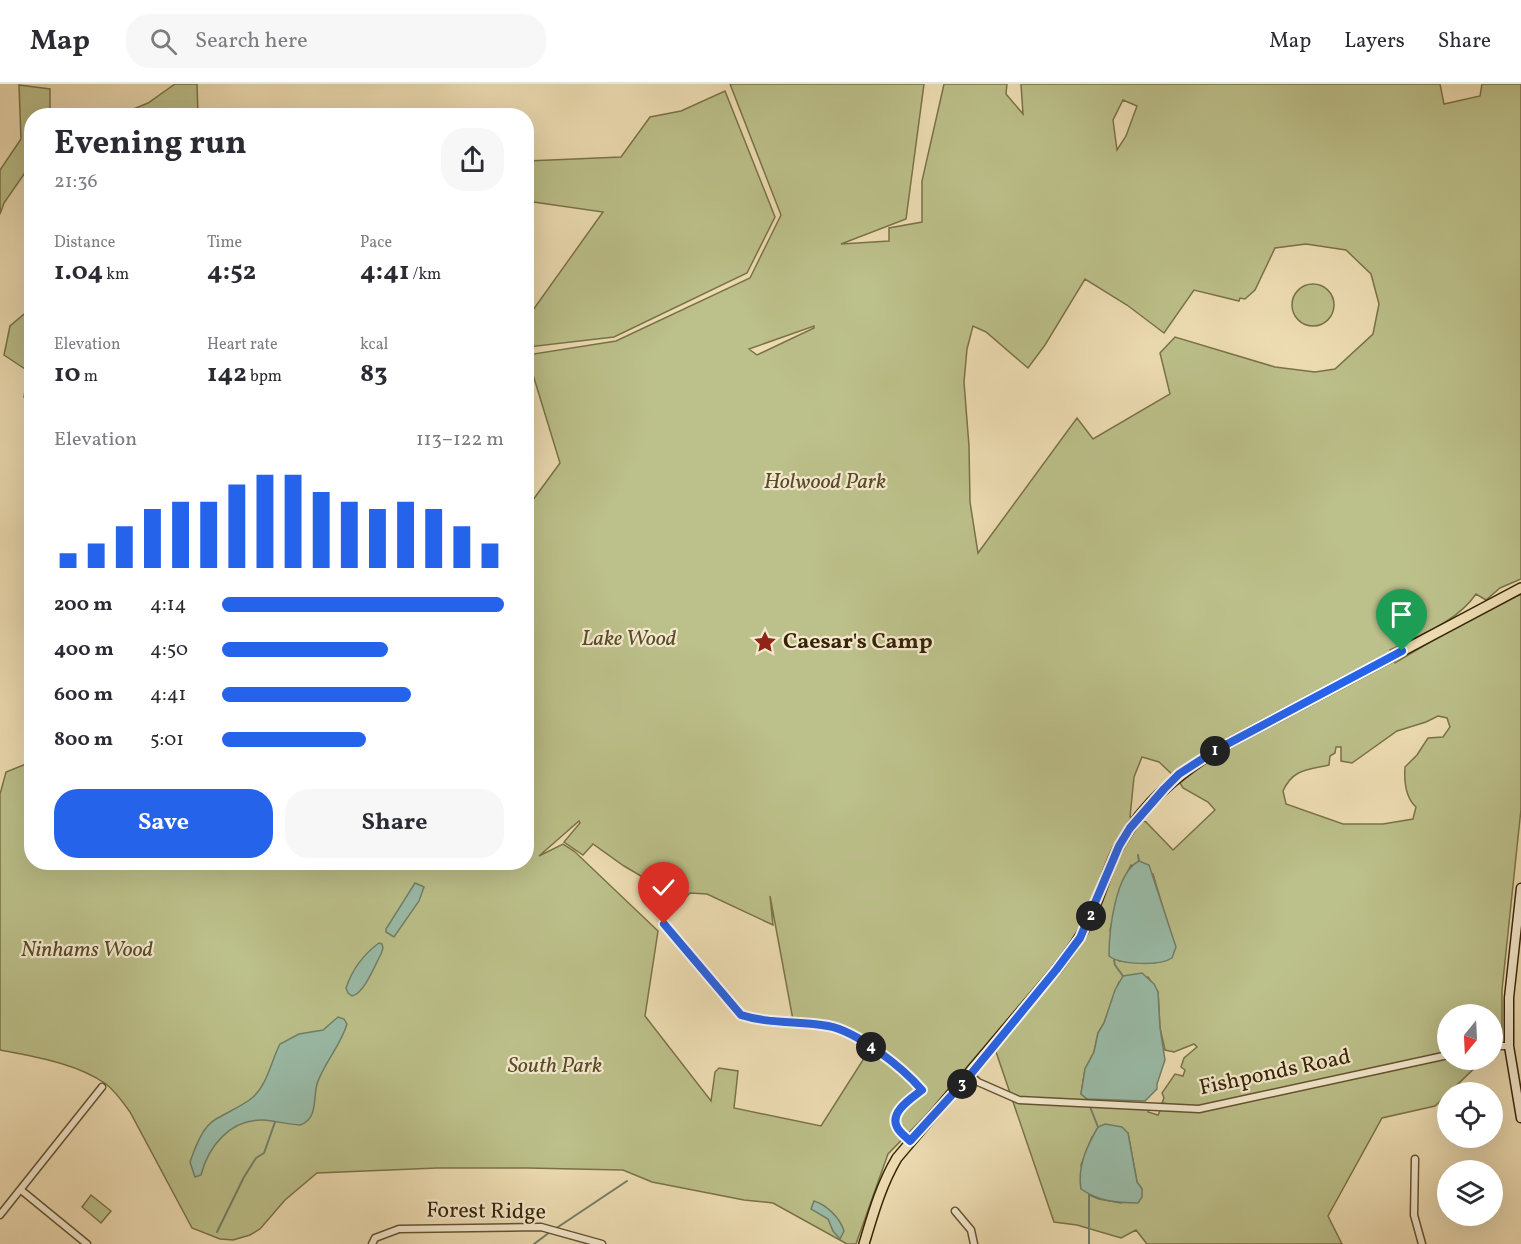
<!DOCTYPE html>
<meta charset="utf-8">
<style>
:root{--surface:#fff;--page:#f7f7f7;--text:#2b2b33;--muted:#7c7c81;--line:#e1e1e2;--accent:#2563eb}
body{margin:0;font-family:Vollkorn,serif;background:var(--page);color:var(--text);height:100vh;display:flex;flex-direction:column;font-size:22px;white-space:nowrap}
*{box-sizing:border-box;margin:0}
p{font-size:20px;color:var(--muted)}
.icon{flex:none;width:33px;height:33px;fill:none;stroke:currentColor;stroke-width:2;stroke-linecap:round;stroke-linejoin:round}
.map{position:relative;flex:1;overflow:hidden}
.side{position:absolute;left:24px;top:24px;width:510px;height:762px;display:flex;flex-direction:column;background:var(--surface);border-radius:24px;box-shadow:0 6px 24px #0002}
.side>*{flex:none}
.needle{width:39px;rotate:198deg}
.buttons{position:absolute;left:1437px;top:920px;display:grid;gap:12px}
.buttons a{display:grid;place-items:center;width:66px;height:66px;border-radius:50%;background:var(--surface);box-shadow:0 6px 24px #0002;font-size:30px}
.pin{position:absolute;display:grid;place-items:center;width:51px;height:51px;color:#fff;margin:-62px -26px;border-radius:50% 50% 50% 0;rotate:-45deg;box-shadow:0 0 6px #0007}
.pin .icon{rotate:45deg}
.km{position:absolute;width:30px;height:30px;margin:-15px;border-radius:50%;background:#222;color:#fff;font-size:16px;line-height:30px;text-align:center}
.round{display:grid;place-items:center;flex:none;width:63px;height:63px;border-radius:24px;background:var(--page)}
.head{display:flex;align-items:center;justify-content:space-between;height:102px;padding:0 30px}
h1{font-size:33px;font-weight:700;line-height:45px}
.figures{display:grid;grid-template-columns:repeat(3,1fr);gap:9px;height:102px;padding:6px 30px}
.figures div{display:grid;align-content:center}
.figures b{font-size:26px;font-weight:700}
.figures small{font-size:16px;font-weight:400}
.figures p{font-size:16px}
.chart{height:168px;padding:12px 30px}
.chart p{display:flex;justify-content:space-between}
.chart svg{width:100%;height:108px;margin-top:6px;stroke:var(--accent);stroke-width:6}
.button{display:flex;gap:12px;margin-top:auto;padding:12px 30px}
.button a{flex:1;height:69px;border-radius:24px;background:var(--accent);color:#fff;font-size:24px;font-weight:700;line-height:69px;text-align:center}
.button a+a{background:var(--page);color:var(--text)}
ul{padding:0 30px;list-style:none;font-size:20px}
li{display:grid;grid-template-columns:96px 72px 1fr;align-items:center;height:45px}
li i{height:15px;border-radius:8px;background:var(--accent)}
header{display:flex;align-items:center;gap:36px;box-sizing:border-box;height:84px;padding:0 30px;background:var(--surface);border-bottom:2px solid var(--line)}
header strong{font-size:28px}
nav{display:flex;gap:33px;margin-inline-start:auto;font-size:21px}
.search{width:420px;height:54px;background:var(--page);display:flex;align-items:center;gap:15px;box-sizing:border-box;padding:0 21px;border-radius:24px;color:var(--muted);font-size:22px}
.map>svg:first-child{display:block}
</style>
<header>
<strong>Map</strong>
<div class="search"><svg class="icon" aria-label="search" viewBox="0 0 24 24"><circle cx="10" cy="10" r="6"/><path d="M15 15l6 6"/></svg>Search here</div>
<nav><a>Map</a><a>Layers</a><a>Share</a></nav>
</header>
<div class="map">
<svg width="1521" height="1160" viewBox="0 0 1521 1160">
<rect width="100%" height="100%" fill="#eeddb3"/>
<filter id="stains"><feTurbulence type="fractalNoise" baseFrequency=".00333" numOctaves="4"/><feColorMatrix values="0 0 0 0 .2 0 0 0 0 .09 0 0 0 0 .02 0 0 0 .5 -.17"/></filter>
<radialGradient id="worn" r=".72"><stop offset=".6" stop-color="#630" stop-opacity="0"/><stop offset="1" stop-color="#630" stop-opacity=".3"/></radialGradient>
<g fill="#bcc08a" stroke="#7a7248" stroke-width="1.5" fill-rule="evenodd">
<polygon points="175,0 197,0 198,31 119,31 148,19"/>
<path d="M730,0H924L906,135L841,160L889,157V144L922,138V97L944,0H1007L1006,10L1023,30L1021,0H1440L1444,20L1480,12L1482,0H1521V495L1500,504L1486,516L1476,510C1457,538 1420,551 1390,566L1395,579L1447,548L1521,510V725L1502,906V956L1500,959L1493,960L1492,930H1448V975H1484L1435,1022L1382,1034L1328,1132L1342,1160H1147L1136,1146L1121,1154L1077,1141L1054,1138L994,962L888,1070L856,1160H847L773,1119L744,1116L652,1098L623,1086L527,1084H437L317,1089L285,1116L260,1145L250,1151L233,1156L220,1155L192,1144L130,1028C123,1018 116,1008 106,1000C76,979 35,973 0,966V710L6,688L31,678L32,778H526L527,424L560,379L527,271L616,257L750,194L781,131ZM1123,16L1137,22L1126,52L1117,66L1113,36ZM1306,160L1346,166L1371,190L1379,220L1373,250L1335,285L1315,288L1275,283L1175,253L1160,269L1170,310L1093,355L1077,334L978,469L970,418L969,362L964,298L967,265L973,242L986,248L1028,284L1045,261L1085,195L1127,221L1164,249L1194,206L1239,217L1240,214L1245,215L1255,206L1275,164ZM814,242V244L757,271L749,265ZM1438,632L1447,634L1450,643L1443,653L1428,654L1417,671L1405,683C1404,698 1406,714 1416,723L1413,735L1383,740H1343L1286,720L1283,707C1293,685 1307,686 1329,681L1330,672L1335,669L1336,663H1341V677L1352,679L1397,647L1426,638ZM1142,673L1159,678L1178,696L1183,704L1208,718L1215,726L1173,766L1146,738L1130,733L1134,693ZM579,737L580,739L564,758L583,771L593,760L624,782L665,806L671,816V829L690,809L707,810L773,841L770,812L793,936L877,954L821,1042L734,1024L738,987L719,984L715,988L711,1017L645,932L658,847L574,767L563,760L539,772ZM1131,781L1153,790L1169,844L1155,879L1119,877L1110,846L1121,801ZM1148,893L1158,908L1160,944L1165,966L1174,968L1194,960L1197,963L1184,974L1181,983L1185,986L1183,992L1175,990L1162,1009L1164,1014L1162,1019L1183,1022L1161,1025L1158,1031L1148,1028V1025L1087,1022V1015L1081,1010L1085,985L1094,968L1098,949L1104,939L1119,898ZM1128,1049L1137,1098L1142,1105L1121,1119L1099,1115L1089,1111L1081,1081L1092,1053Z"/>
<polygon points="19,1 50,5 50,31 32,32 31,80 4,119 0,130 0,86 21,55"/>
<polygon points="725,7 775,133 747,189 614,253 528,263 528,233 603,128 527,117 527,77 621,73 650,33 681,27"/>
<circle cx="1313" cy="221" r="21"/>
<polygon points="29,226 32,226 31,324 24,313 28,287 4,271 10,242"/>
<polygon points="91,1111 111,1127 101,1139 82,1123"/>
</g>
<g fill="#9abca9" stroke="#727f68" stroke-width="1.5">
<path d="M1139,777L1149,781L1176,863L1172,874C1160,882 1120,881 1109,872C1109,847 1115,789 1139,777Z"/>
<polygon points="415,799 424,803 419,817 394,853 386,848 386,845"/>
<path d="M379,859L382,860L383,864L381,870C375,881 364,910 352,912L348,909L346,904C352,886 364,870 379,859Z"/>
<polygon points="1142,889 1154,900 1158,908 1160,944 1165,976 1157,1000 1157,1005 1145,1017 1087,1015 1081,1010 1085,985 1094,968 1098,949 1104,939 1115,906 1123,892"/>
<path d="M338,933L344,935L347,940C341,961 324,979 317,1000C313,1015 318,1035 300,1041C287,1040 275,1037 263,1036C230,1035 208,1063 201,1091L195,1093L190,1078C195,1064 202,1043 216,1035C228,1028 242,1022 252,1014C268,1000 271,977 280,960L299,950L323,946Z"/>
<path d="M1105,1040L1122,1043L1128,1049L1137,1098L1142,1105V1113L1138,1119C1117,1119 1098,1117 1081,1105C1077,1083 1087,1062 1098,1043Z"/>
<path d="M814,1117C827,1121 840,1134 844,1147L840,1155L833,1147L828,1135L811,1125Z"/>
</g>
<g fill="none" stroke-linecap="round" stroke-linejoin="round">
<g stroke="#727f68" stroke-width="2">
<polyline points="1138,771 1139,777"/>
<polyline points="1114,876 1115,881 1123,892"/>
<polyline points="1087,1015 1098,1043"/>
<polyline points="1089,1111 1089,1160"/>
<polyline points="555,1145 627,1097"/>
<polyline points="217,1148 244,1093 256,1074 264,1069 275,1038"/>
<polyline points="534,1160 550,1148"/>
</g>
<g stroke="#655231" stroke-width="9">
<g id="minor">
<path d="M664,840L741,931C769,940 799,937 828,942C857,947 903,984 922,1006L900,1025L895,1036L897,1045L910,1057"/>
<polyline points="1492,962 1509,962"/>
<polyline points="970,991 978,998 1019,1016 1199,1025 1448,971"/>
<polyline points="1415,1075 1414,1131 1422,1160"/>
<polyline points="21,1106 87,1160"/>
<polyline points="955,1127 971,1146 974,1160"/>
<polyline points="0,1131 102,1003"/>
<polyline points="372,1160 375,1154 399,1145 541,1143 602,1160"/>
</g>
</g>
<g stroke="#372406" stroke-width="11">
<polyline id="secondary" points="1521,804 1509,914 1509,962 1521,1034"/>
</g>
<g stroke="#372406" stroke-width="12">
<path id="primary" d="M864,1160C873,1130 881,1101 897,1074L1056,886C1069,869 1082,852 1091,832C1102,808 1108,781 1121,759C1145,717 1177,692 1216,666L1521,504"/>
</g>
<use href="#minor" stroke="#f4e9ce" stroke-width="6"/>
<use href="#secondary" stroke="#f4e9ce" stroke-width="8"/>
<use href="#primary" stroke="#eeddb3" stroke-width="9"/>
</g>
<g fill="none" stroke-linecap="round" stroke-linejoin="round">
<g stroke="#fff" stroke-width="12">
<path id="route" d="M664,840L741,931C769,940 799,937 828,942C857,947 903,984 922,1006C912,1014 889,1028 897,1043C899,1048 906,1053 910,1057L970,991L1056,886L1080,854L1119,762L1130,744L1164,705L1179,690L1216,666L1402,567"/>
</g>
<use href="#route" stroke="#2563eb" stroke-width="8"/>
</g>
<defs>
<g id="sight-bare" transform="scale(1.8)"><path d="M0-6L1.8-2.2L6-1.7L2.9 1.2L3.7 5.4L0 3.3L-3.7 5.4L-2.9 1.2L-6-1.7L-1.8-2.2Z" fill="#8f2418" stroke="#f4e9ce" stroke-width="2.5" paint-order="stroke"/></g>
</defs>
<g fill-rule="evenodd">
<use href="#sight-bare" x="765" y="558"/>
</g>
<g text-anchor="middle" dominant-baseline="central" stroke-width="4.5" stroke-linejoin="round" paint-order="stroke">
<g font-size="22" font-style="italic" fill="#584b27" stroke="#f4e9ce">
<text x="825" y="398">Holwood Park</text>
<text x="629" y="555">Lake Wood</text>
<text x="87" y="866">Ninhams Wood</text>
<text x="555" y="982">South Park</text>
</g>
<g font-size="22" font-weight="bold" fill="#372406" stroke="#f4e9ce" text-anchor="start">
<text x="783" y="558">Caesar's Camp</text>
</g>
<g font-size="22" fill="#372406" stroke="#f4e9ce">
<text transform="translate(1275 989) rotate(-12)">Fishponds Road</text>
<text transform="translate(486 1128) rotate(1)">Forest Ridge</text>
</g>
</g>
<rect width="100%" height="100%" filter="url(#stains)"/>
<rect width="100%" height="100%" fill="url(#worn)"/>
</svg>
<div class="buttons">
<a><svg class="needle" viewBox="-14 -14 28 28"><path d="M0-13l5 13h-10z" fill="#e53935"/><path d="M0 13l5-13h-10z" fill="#7c7c81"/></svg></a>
<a><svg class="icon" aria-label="locate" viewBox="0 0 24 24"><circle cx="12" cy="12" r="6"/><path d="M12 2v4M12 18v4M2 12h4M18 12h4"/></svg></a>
<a><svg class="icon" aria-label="layers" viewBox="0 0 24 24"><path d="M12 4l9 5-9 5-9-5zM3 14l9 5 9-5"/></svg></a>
</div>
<div class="pin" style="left:1402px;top:567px;background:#1e9e55"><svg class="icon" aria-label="arrive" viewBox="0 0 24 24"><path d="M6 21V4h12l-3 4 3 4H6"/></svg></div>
<div class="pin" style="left:664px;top:840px;background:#d93025"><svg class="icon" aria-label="check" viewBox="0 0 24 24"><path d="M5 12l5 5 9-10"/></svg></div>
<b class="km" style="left:1215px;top:667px">1</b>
<b class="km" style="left:1091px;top:832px">2</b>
<b class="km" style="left:962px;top:1000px">3</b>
<b class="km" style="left:871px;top:963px">4</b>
<section class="side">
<div class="head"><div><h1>Evening run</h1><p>21:36</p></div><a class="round"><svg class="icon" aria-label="share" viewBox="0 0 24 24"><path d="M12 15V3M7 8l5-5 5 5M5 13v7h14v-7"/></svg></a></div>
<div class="figures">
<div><p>Distance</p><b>1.04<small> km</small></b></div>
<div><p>Time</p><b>4:52</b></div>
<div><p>Pace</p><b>4:41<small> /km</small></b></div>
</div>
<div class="figures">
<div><p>Elevation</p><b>10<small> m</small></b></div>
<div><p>Heart rate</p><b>142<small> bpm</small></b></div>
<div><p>kcal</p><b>83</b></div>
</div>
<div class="chart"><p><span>Elevation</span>113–122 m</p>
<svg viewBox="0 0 160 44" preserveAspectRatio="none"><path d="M5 44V38M15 44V34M25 44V27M35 44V20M45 44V17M55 44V17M65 44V10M75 44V6M85 44V6M95 44V13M105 44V17M115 44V20M125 44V17M135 44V20M145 44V27M155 44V34"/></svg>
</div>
<ul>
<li><b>200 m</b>4:14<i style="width:100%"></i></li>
<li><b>400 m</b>4:50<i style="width:59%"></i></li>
<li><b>600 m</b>4:41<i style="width:67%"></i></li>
<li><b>800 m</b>5:01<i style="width:51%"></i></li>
</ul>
<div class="button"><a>Save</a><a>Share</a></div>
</section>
</div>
